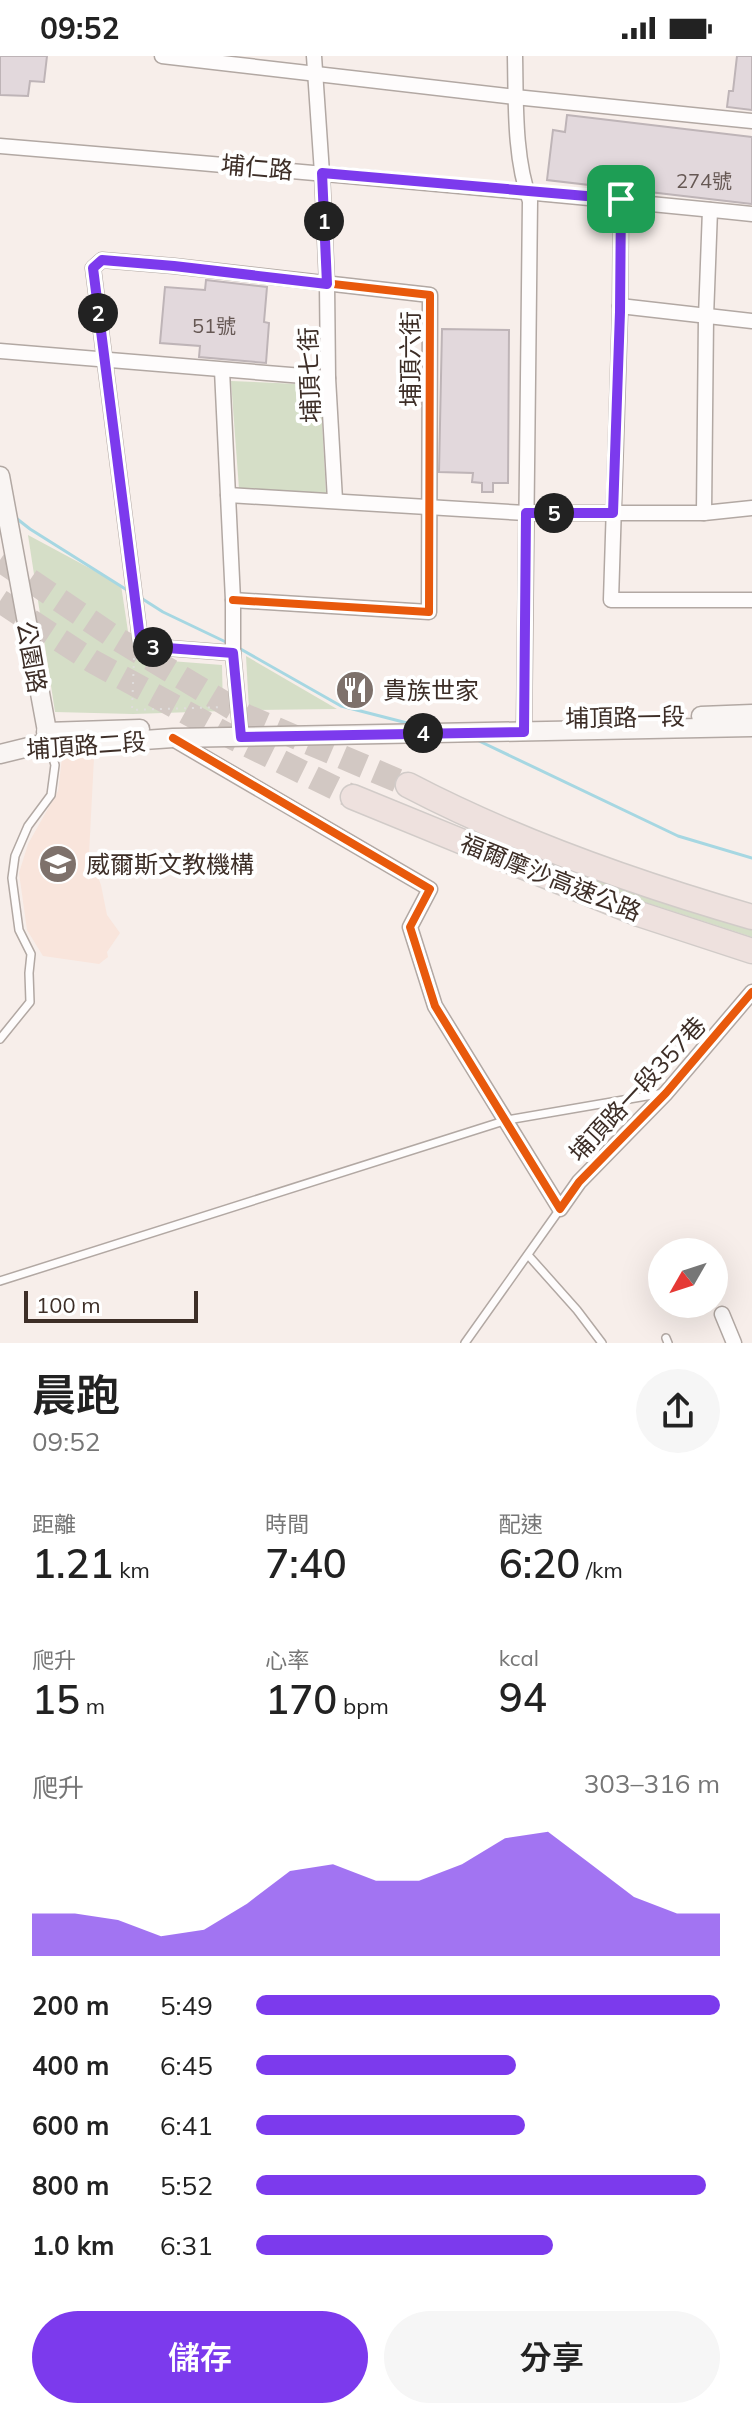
<!DOCTYPE html>
<html lang="zh-TW">
<meta charset="utf-8">
<style>
:root{--surface:#fff;--page:#f6f6f6;--text:#222;--muted:#767676;--accent:#7c3aed}
body{margin:0;font-family:Mulish,"Noto Sans TC",sans-serif;background:var(--page);color:var(--text);height:100vh;display:flex;flex-direction:column;font-size:30px;white-space:nowrap}
*{box-sizing:border-box;margin:0}
p{font-size:26px;color:var(--muted)}
.icon{flex:none;width:44px;height:44px;fill:none;stroke:currentColor;stroke-width:2;stroke-linecap:round;stroke-linejoin:round}
.map{position:relative;height:1287px;overflow:hidden}
.details{display:flex;flex-direction:column;background:var(--surface);flex:1}
.details>*{flex:none}
.needle{width:52px;rotate:231deg}
.buttons{position:absolute;left:648px;top:1182px;display:grid;gap:16px}
.buttons a{display:grid;place-items:center;width:80px;height:80px;border-radius:50%;background:var(--surface);box-shadow:0 8px 32px #0002;font-size:40px}
.scale{position:absolute;left:24px;bottom:20px;width:174px;box-sizing:border-box;padding-left:8px;border:4px solid #3d2e27;border-top:0;font-size:22px;line-height:28px;white-space:nowrap;color:#3d2e27;-webkit-text-stroke:6px #fff;paint-order:stroke}
.pin{position:absolute;display:grid;place-items:center;width:68px;height:68px;color:#fff;margin:-34px;border-radius:16px;box-shadow:0 4px 12px #0006}
.km{position:absolute;width:40px;height:40px;margin:-20px;border-radius:50%;background:#222;color:#fff;font-size:22px;line-height:40px;text-align:center}
.round{display:grid;place-items:center;flex:none;width:84px;height:84px;border-radius:42px;background:var(--page)}
.overview{display:flex;align-items:center;justify-content:space-between;height:136px;padding:0 32px}
h1{font-size:44px;font-weight:600;line-height:60px}
.stats{display:grid;grid-template-columns:repeat(3,1fr);gap:12px;height:136px;padding:8px 32px}
.stats div{display:grid;align-content:center}
.stats b{font-size:40px;font-weight:600}
.stats small{font-size:22px;font-weight:400}
.stats p{font-size:22px}
.chart{height:224px;padding:16px 32px}
.chart p{display:flex;justify-content:space-between}
.chart svg{width:100%;height:144px;margin-top:8px;fill:var(--accent);opacity:.7}
.action{display:flex;gap:16px;margin-top:auto;padding:16px 32px}
.action a{flex:1;height:92px;border-radius:48px;background:var(--accent);color:#fff;font-size:32px;font-weight:600;line-height:92px;text-align:center}
.action a+a{background:var(--page);color:var(--text)}
ul{padding:0 32px;list-style:none;font-size:26px}
li{display:grid;grid-template-columns:128px 96px 1fr;align-items:center;height:60px}
li i{height:20px;border-radius:10px;background:var(--accent)}
.status{display:flex;justify-content:space-between;align-items:center;height:56px;padding:0 40px;background:var(--surface);direction:ltr}
.status svg{height:22px;fill:currentColor}
.map>svg:first-child{display:block}
</style>
<div class="status"><b>09:52</b><svg viewBox="0 0 49 12"><path d="M0 12V9h3v3zM5 12V6h3v6zM10 12V3h3v9zM15 12V0h3v12zM26 1h20v11H26zM47 4h2v5h-2z"/></svg></div>
<div class="map">
<svg width="752" height="1287" viewBox="0 0 752 1287">
<rect width="100%" height="100%" fill="#f7eeea"/>
<polygon fill="#f9e5dc" points="62,702 94,702 89,798 101,829 107,859 120,877 107,896 108,901 99,908 43,900 27,874 19,817 28,788 58,735"/>
<g fill="#d5dec7">
<polygon points="231,325 320,329 326,437 239,433"/>
<polygon points="28,479 121,529 132,602 222,609 223,655 133,658 55,656"/>
<polygon points="246,600 337,653 249,654"/>
<path d="M472,775C563,814 657,846 752,874V881L598,831L469,776Z"/>
</g>
<g fill="none" stroke-linecap="round" stroke-linejoin="round">
<g stroke="#a6d7e2" stroke-width="3">
<polyline points="16,462 30,473 127,534"/>
<polyline points="141,542 163,556 230,588"/>
<polyline points="237,591 341,650 415,669"/>
<polyline points="477,684 678,780 752,802"/>
</g>
</g>
<g fill="#e2d8dc" stroke="#beb4b7" stroke-width="2">
<polygon points="0,0 47,0 44,26 30,25 28,40 0,39"/>
<polygon points="737,0 752,0 752,54 727,51 729,35 733,35"/>
<polygon points="567,59 752,81 752,148 547,124 553,74 565,76"/>
<polygon points="206,224 267,231 264,266 269,267 266,307 199,301 200,290 160,287 165,231 205,234"/>
<polygon points="442,273 509,274 508,427 493,427 493,436 482,436 482,427 472,426 473,417 439,416"/>
</g>
<g fill="none" stroke-linecap="round" stroke-linejoin="round">
<g stroke="#d2c8c3" stroke-width="24" stroke-dasharray="24 12" stroke-linecap="butt">
<polyline points="0,504 114,581 246,660 408,729"/>
<polyline points="0,545 92,605 231,681 353,741"/>
</g>
<g stroke="#b2a8a3" stroke-width="10">
<g id="lane">
<polyline points="0,983 30,946 29,917 31,898 19,874 12,822 15,800 28,770 51,739 55,709 49,689"/>
<polyline points="528,1199 577,1254 602,1287"/>
<polyline points="0,1225 507,1064 664,1037"/>
<polyline points="666,1282 668,1287"/>
<polyline points="465,1287 560,1153"/>
</g>
</g>
<g stroke="#b2a8a3" stroke-width="17">
<g id="street">
<polyline points="162,0 515,41 752,65"/>
<polyline points="314,0 322,117 327,228 328,322 335,444"/>
<path d="M515,0C516,46 514,102 530,145L524,676"/>
<path d="M0,90C251,111 502,133 752,158"/>
<polyline points="621,143 620,256 611,544 752,544"/>
<polyline points="620,250 752,265"/>
<polyline points="0,295 328,322"/>
<polyline points="222,314 233,544 233,597 241,681"/>
<polyline points="228,439 526,457 704,457 752,452"/>
<polyline points="704,457 706,261 710,154"/>
<polyline points="233,544 429,556 430,239 174,210 102,204 93,212 141,590 233,597"/>
<polyline points="173,683 430,833 410,871 435,950 560,1153 579,1126 666,1037 752,936"/>
<polyline points="722,1258 734,1287"/>
</g>
</g>
<g stroke="#b2a8a3" stroke-width="21">
<g id="secondary">
<polyline points="0,420 49,686"/>
<polyline points="701,660 752,658"/>
<polyline points="46,676 140,673"/>
<polyline points="0,698 49,686 85,688 173,682 752,671"/>
</g>
</g>
<g stroke="#d1cbc8" stroke-width="27">
<g id="highway">
<path d="M408,729C517,786 634,827 752,861"/>
<polyline points="353,741 639,858 752,895"/>
</g>
</g>
<polyline stroke="#dfdcdb" stroke-width="2" stroke-dasharray="2 6" stroke-linecap="butt" points="134,602 132,654 223,651"/>
<use href="#lane" stroke="#fefcfc" stroke-width="7"/>
<use href="#street" stroke="#fefcfc" stroke-width="14"/>
<use href="#secondary" stroke="#f9f5f3" stroke-width="18"/>
<use href="#highway" stroke="#eee1de" stroke-width="24"/>
<g stroke="#fff" stroke-width="13">
<g id="cycleway">
<polyline points="233,544 429,556 430,239 174,210 102,204 93,212 141,590 233,597"/>
<polyline points="173,682 430,833 410,871 435,950 560,1153 579,1126 666,1037 752,936"/>
</g>
</g>
<use href="#cycleway" stroke="#e8590c" stroke-width="8"/>
</g>
<g fill="none" stroke-linecap="round" stroke-linejoin="round">
<g stroke="#fff" stroke-width="16">
<polygon id="route" points="322,117 621,143 620,256 613,457 526,457 524,676 241,681 233,597 141,590 93,212 102,204 174,210 327,228"/>
</g>
<use href="#route" stroke="#7c3aed" stroke-width="10"/>
</g>
<defs>
<g id="restaurant-disc" transform="scale(2)"><circle r="9.5" fill="#7e716b" stroke="#fff"/><path d="M-5-6h1v4h1v-4h1v4h1v-4h1v5L-1.5 .5V6h-2V.5L-5-1ZM5-6V6H3V1.5H1.5Q1.5-4 5-6Z" fill="#fff"/></g>
<g id="school-disc" transform="scale(2)"><circle r="9.5" fill="#7e716b" stroke="#fff"/><path d="M0-5L7-2L0 1L-7-2ZM-4 1L0 2.5L4 1V4Q0 6-4 4Z" fill="#fff"/></g>
</defs>
<g fill-rule="evenodd">
<use href="#restaurant-disc" x="355" y="634"/>
<use href="#school-disc" x="58" y="808"/>
</g>
<g text-anchor="middle" dominant-baseline="central" stroke-width="8" stroke-linejoin="round" paint-order="stroke">
<g font-size="20" fill="#665854">
<text x="704" y="124">274號</text>
<text x="214" y="269">51號</text>
</g>
<g font-size="24" fill="#3d2e27" stroke="#fff">
<text transform="translate(257 111) rotate(5)">埔仁路</text>
<text transform="translate(410 303) rotate(-90)">埔頂六街</text>
<text transform="translate(309 319) rotate(-92)">埔頂七街</text>
<text transform="translate(32 601) rotate(80)">公園路</text>
<text transform="translate(625 661) rotate(-1)">埔頂路一段</text>
<text transform="translate(86 689) rotate(-4)">埔頂路二段</text>
<text transform="translate(551 821) rotate(22)">福爾摩沙高速公路</text>
<text transform="translate(637 1033) rotate(-47)">埔頂路一段357巷</text>
</g>
<g font-size="24" fill="#3d2e27" stroke="#fff" text-anchor="start">
<text x="383" y="634">貴族世家</text>
<text x="86" y="808">威爾斯文教機構</text>
</g>
</g>
</svg>
<div class="buttons">
<a><svg class="needle" viewBox="-14 -14 28 28"><path d="M0-13l5 13h-10z" fill="#e53935"/><path d="M0 13l5-13h-10z" fill="#767676"/></svg></a>
</div>
<div class="scale">100 m</div>
<div class="pin" style="left:621px;top:143px;background:#1e9e55"><svg class="icon" aria-label="arrive" viewBox="0 0 24 24"><path d="M6 21V4h12l-3 4 3 4H6"/></svg></div>
<b class="km" style="left:324px;top:165px">1</b>
<b class="km" style="left:98px;top:257px">2</b>
<b class="km" style="left:153px;top:591px">3</b>
<b class="km" style="left:423px;top:677px">4</b>
<b class="km" style="left:554px;top:457px">5</b>
</div>
<section class="details">
<div class="overview"><div><h1>晨跑</h1><p>09:52</p></div><a class="round"><svg class="icon" aria-label="share" viewBox="0 0 24 24"><path d="M12 15V3M7 8l5-5 5 5M5 13v7h14v-7"/></svg></a></div>
<div class="stats">
<div><p>距離</p><b>1.21<small> km</small></b></div>
<div><p>時間</p><b>7:40</b></div>
<div><p>配速</p><b>6:20<small> /km</small></b></div>
</div>
<div class="stats">
<div><p>爬升</p><b>15<small> m</small></b></div>
<div><p>心率</p><b>170<small> bpm</small></b></div>
<div><p>kcal</p><b>94</b></div>
</div>
<div class="chart"><p><span>爬升</span>303–316 m</p>
<svg viewBox="0 0 160 44" preserveAspectRatio="none"><path d="M0 44V31L10 31L20 33L30 38L40 36L50 28L60 18L70 16L80 21L90 21L100 16L110 8L120 6L130 16L140 26L150 31L160 31V44z"/></svg>
</div>
<ul>
<li><b>200 m</b>5:49<i style="width:100%"></i></li>
<li><b>400 m</b>6:45<i style="width:56%"></i></li>
<li><b>600 m</b>6:41<i style="width:58%"></i></li>
<li><b>800 m</b>5:52<i style="width:97%"></i></li>
<li><b>1.0 km</b>6:31<i style="width:64%"></i></li>
</ul>
<div class="action"><a>儲存</a><a>分享</a></div>
</section>
